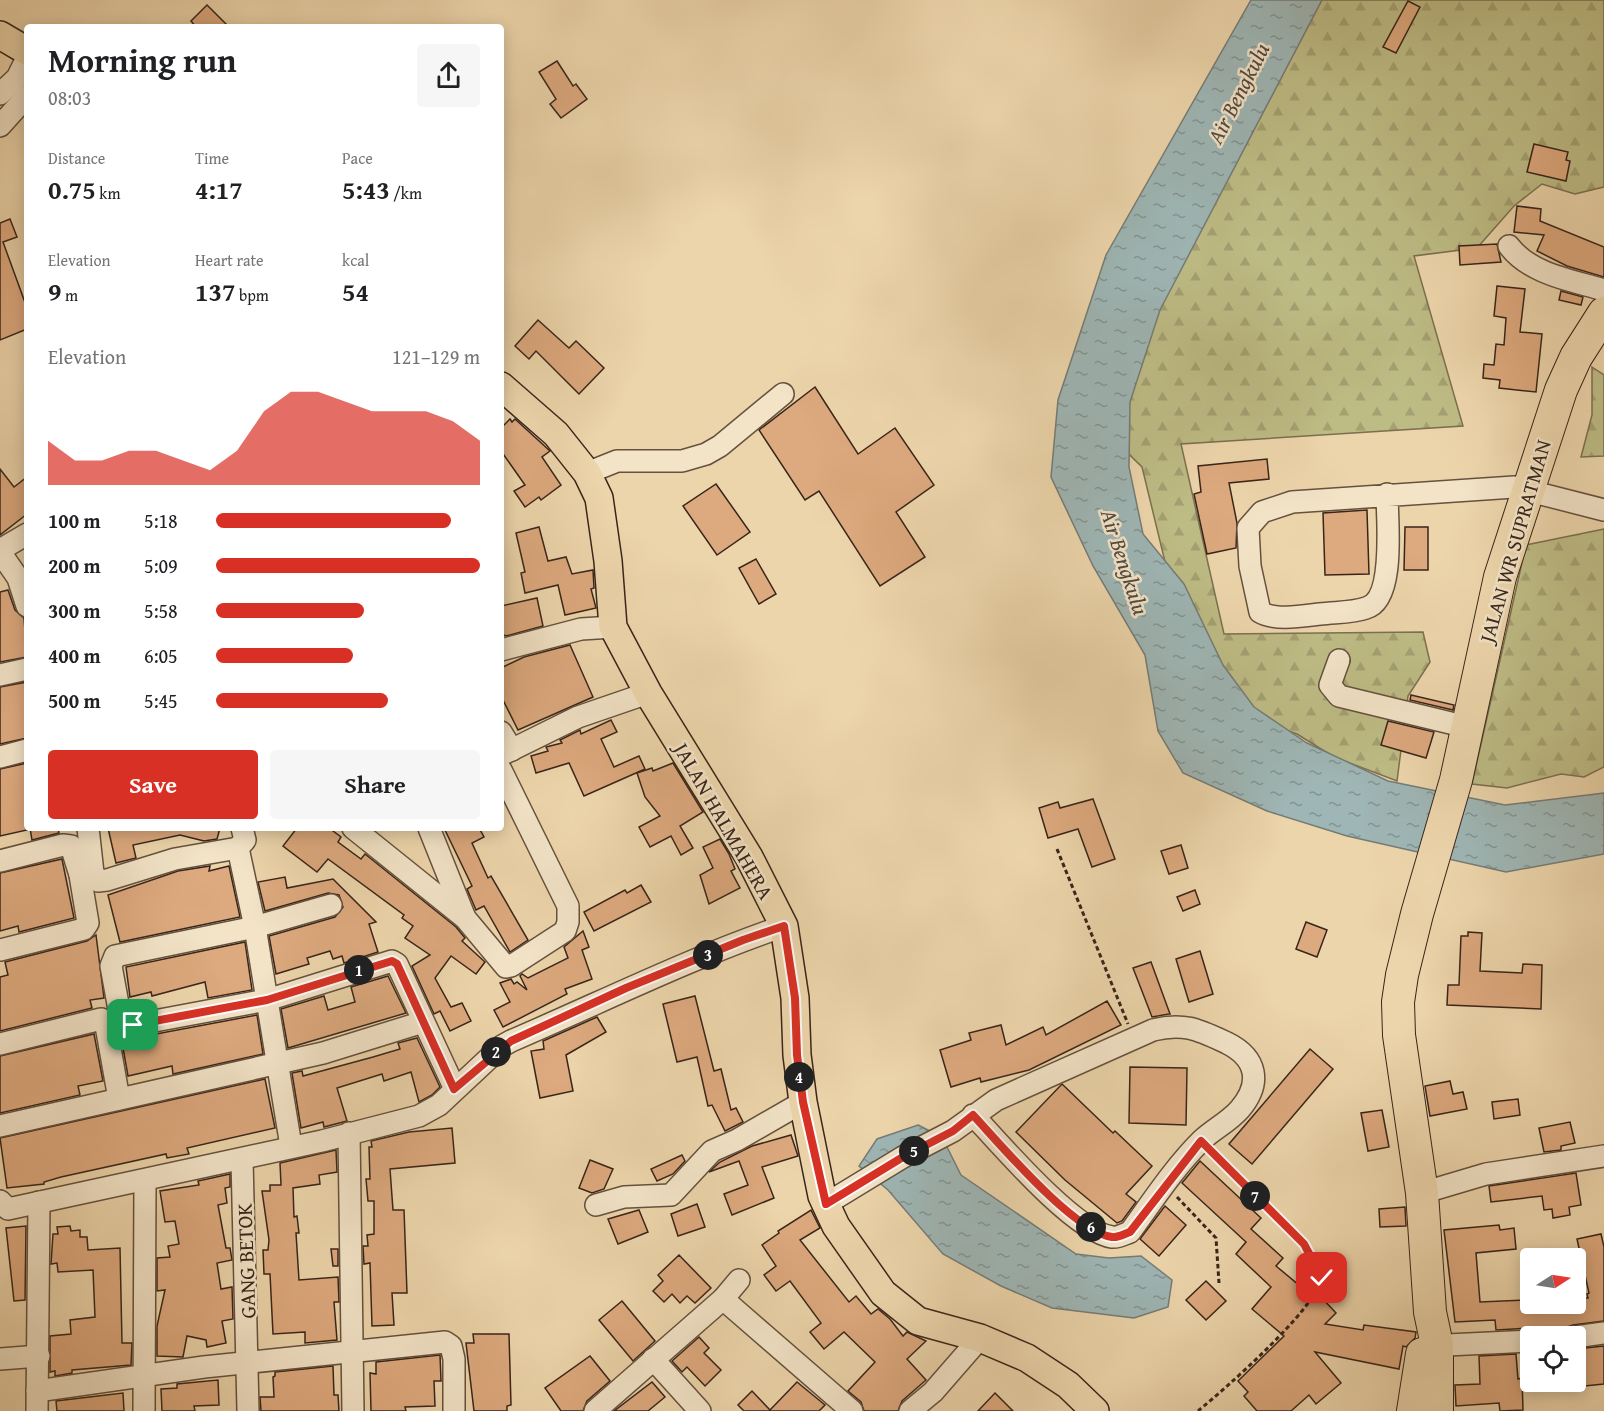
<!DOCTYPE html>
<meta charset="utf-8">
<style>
:root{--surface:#fff;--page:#f6f6f6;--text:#202124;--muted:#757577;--accent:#d93025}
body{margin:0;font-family:"Gentium Book Plus",serif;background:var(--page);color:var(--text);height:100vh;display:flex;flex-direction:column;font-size:22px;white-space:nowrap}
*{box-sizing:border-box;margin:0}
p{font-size:20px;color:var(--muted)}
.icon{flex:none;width:33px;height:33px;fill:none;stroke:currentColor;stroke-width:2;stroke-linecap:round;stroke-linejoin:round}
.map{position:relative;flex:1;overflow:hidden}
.sheet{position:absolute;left:24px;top:24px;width:480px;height:807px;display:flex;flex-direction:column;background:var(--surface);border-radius:6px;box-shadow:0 3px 15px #0003}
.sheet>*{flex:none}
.needle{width:39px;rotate:78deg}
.controls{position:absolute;left:1520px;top:1248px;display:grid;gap:12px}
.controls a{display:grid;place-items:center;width:66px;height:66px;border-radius:6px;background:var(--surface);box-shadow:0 3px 15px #0003;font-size:30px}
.pin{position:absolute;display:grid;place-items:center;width:51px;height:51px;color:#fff;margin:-26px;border-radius:12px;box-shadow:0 3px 9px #0006}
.km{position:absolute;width:30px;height:30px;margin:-15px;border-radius:50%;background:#222;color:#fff;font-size:16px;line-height:30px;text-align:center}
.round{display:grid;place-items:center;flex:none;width:63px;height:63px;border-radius:6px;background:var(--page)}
.headline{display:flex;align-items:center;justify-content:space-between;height:102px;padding:0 24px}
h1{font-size:33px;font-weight:700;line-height:45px}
.stats{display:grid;grid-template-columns:repeat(3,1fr);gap:9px;height:102px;padding:6px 24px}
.stats div{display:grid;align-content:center}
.stats b{font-size:26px;font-weight:700}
.stats small{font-size:16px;font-weight:400}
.stats p{font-size:16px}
.chart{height:168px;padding:12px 24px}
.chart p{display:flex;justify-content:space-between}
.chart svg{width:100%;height:108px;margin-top:6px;fill:var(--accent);opacity:.7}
.action{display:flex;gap:12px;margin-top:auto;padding:12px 24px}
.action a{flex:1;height:69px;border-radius:6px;background:var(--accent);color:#fff;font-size:24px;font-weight:700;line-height:69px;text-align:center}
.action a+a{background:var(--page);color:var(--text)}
ul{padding:0 24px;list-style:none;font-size:20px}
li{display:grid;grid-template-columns:96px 72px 1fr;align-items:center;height:45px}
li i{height:15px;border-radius:8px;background:var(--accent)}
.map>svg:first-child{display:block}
</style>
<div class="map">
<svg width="1604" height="1411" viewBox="0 0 1604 1411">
<defs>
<pattern id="forest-firs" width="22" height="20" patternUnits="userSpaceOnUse" patternTransform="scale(1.5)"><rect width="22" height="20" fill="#bebc85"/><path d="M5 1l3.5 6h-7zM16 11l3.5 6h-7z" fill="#a4a172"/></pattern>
<pattern id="water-ripples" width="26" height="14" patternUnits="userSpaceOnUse" patternTransform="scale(1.5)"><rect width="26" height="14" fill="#9eb6b5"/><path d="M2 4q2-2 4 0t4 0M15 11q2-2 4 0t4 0" fill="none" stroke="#829492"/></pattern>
</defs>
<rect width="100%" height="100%" fill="#edd5ab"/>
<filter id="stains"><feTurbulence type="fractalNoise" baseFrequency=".00333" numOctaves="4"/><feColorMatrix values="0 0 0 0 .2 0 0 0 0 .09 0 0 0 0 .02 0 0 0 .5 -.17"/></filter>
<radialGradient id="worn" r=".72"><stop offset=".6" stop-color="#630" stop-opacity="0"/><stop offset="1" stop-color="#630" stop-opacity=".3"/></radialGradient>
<g fill="url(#forest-firs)" stroke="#7b7050" stroke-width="1.5">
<polygon points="1305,0 1604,0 1604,187 1575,194 1542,184 1514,206 1477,248 1414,256 1463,426 1181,444 1224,634 1423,632 1430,662 1408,696 1397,781 1334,757 1297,734 1240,714 1167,570 1142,467 1105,431 1125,360"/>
<polygon points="1592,367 1604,375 1604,456 1581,457 1592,415"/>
<polygon points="1604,529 1604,767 1584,777 1561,774 1507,788 1472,784 1526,545"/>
</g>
<g fill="url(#water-ripples)" stroke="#757c77" stroke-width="1.5">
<polygon points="1251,0 1322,0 1160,310 1130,402 1129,467 1143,534 1184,584 1223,665 1254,707 1307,743 1388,781 1505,805 1604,793 1604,854 1506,872 1347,836 1267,811 1183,773 1158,731 1145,655 1093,566 1051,477 1058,400 1106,255"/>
<polygon points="918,1125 942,1137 961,1175 1076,1254 1109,1258 1141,1256 1172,1280 1168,1307 1134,1318 1052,1308 1001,1286 943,1254 888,1190 859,1166 877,1139"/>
</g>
<g fill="#dda97e" stroke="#38251a" stroke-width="1.5">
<polygon points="1408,1 1420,7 1396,53 1383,47"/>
<polygon points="207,5 229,27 196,27 191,21"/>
<polygon points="557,61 573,86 576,84 587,99 561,118 550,104 556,99 539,72"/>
<polygon points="1534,144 1568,152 1566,160 1570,161 1566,181 1527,172"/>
<polygon points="1517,206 1541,209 1540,221 1604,247 1604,277 1567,266 1537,251 1544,235 1514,232"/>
<polygon points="10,219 17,237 3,242 27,308 27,329 0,340 0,223"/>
<polygon points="1497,244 1501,262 1460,265 1459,246"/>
<polygon points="1497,286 1525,289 1520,332 1542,334 1536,392 1499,388 1500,380 1483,378 1484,364 1494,365 1496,344 1504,345 1506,318 1494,316"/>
<polygon points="1561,291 1583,297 1581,305 1559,300"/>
<polygon points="538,320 569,348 576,341 604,368 579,394 536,351 529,359 515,346"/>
<polygon points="815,387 858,454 895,428 934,485 896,512 925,557 880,586 819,491 805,500 759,430"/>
<polygon points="510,419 512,422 515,419 550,451 542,457 561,485 541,500 539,497 525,507 514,491 525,485 501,451 501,428"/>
<polygon points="1267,459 1269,479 1229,483 1237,523 1236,548 1207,554 1194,494 1201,492 1198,466"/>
<polygon points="0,469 14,487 27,477 27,514 0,535"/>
<polygon points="716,484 750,532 717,555 683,506"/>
<polygon points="1367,510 1369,574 1325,575 1323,513"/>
<polygon points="539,527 548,561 566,557 572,574 593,570 594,588 591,589 596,608 565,615 558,585 525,593 521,573 525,572 516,533"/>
<polygon points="1405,527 1428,527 1428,570 1404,570"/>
<polygon points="756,559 776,594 759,604 739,568"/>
<polygon points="8,590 15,610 24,618 27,657 0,662 0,592"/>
<polygon points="537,598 543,626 506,636 501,634 501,606"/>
<polygon points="570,645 593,697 518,730 501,696 501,668 524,657"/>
<polygon points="27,682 27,738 0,744 0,687"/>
<polygon points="1411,695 1454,705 1453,710 1410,700"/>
<polygon points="611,720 617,732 601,739 614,767 639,756 645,769 584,796 569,763 536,773 531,756 548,751 546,747 562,743 560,740 580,730 581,734"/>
<polygon points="1388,721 1434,732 1426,758 1381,745"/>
<polygon points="27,763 27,830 0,836 0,769"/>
<polygon points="673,763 703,812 680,826 693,848 681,855 671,836 650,847 639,827 660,816 645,797 637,773 652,768 653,771"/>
<polygon points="1093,799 1115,859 1092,867 1078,829 1048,838 1039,808 1058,802 1060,808"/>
<polygon points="30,828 58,828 59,833 32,840"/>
<polygon points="108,828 220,828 217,839 204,841 180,835 133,845 136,858 116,863"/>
<polygon points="297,828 329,828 341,837 338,842 361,859 365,854 456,927 465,938 462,941 485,962 476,974 451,956 435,978 451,1007 462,1003 471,1021 450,1031 440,1011 434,1014 412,966 430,955 405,938 413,926 402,918 404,915 328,859 317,872 283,846"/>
<polygon points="444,828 479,828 484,837 472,843 488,878 491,876 528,940 510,952 484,906 476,910 467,889 472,886"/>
<polygon points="720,839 729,854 735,869 731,871 740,888 709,904 700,875 713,868 703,847"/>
<polygon points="1181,845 1188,868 1169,874 1161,851"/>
<polygon points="62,859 74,918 19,932 18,926 0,931 0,873"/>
<polygon points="210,866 209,871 229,866 240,917 120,942 108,895 178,871"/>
<polygon points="285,877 287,888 333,879 376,922 369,924 378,952 344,963 342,956 333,959 330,951 307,958 309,964 276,974 269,936 335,917 343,907 339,895 328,893 265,911 258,882"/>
<polygon points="641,885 651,902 594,931 584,912 625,890 627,893"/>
<polygon points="1195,890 1200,904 1183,911 1177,897"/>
<polygon points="1306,922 1327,930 1317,957 1296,949"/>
<polygon points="583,931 589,947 582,950 592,979 565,989 567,994 503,1027 494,1010 510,1002 500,983 511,979 514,984 517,982 527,990 520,976 522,974 528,978 568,958 564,947"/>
<polygon points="1468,932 1482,933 1480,971 1522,973 1523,964 1542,965 1541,1009 1447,1005 1448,985 1459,985 1461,936 1468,936"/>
<polygon points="96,935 104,998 90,1000 92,1008 0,1031 0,977 8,975 5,962 87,941"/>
<polygon points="245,942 252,990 208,998 205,982 152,996 151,992 130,997 126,967"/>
<polygon points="1200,951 1213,994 1189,1002 1176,959"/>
<polygon points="1151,962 1170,1014 1169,1014 1152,1017 1133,968"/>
<polygon points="388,976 406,1013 288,1048 281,1009 324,996 328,1010 355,1002 351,987"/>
<polygon points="695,996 714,1071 721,1069 731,1110 736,1108 743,1122 725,1131 712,1105 708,1106 697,1057 677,1062 663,1004"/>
<polygon points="1107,1001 1121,1025 1029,1070 981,1082 980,1078 951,1087 940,1050 971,1040 969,1033 1001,1025 1006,1045 1043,1027 1046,1035"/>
<polygon points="257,1015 263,1054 173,1074 172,1066 128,1076 120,1031 135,1038"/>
<polygon points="597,1017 606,1032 566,1055 573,1091 540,1098 531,1051 544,1049 543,1041"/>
<polygon points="94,1034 103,1081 78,1086 80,1095 0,1113 0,1056"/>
<polygon points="417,1038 440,1087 432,1095 419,1102 411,1072 384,1081 382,1074 337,1088 347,1121 324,1127 323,1122 301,1128 292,1073 302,1071 303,1076 373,1057 400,1049 398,1043"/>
<polygon points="1310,1049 1333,1069 1252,1164 1229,1144"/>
<polygon points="1130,1067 1187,1068 1186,1125 1129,1123"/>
<polygon points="265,1079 275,1128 187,1148 189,1154 167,1158 166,1154 61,1177 44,1182 44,1184 7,1188 0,1138"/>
<polygon points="1450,1081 1453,1094 1463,1092 1467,1109 1430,1116 1425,1086"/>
<polygon points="1062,1084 1113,1133 1115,1131 1152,1166 1126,1194 1136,1202 1122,1221 1117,1223 1065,1180 1016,1132"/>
<polygon points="1518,1099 1520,1115 1494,1119 1492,1102"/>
<polygon points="1382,1110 1389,1147 1368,1151 1361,1113"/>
<polygon points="1570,1122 1575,1143 1561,1146 1561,1150 1544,1152 1539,1128"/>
<polygon points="452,1128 455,1163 390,1169 393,1210 404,1210 407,1293 392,1293 394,1325 372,1326 370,1263 364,1264 363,1246 368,1246 367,1235 374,1234 374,1201 368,1201 366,1179 370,1179 369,1147 372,1147 371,1141 409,1132"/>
<polygon points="791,1135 798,1156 762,1167 774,1198 732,1215 724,1194 748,1185 739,1161 709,1172 720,1162 752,1146"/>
<polygon points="336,1150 337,1172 319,1175 320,1184 293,1188 294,1217 297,1216 299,1233 296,1233 299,1280 338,1277 339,1302 334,1302 337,1340 305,1343 305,1332 273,1334 270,1274 264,1274 263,1250 268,1250 269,1240 262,1191 270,1191 270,1185 281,1185 280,1163"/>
<polygon points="682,1155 685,1161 673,1174 657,1181 651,1169"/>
<polygon points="590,1160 613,1169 604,1189 592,1193 579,1188"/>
<polygon points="1200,1161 1261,1218 1251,1229 1283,1258 1276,1266 1317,1300 1321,1297 1336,1313 1325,1324 1363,1330 1364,1325 1416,1332 1415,1338 1406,1347 1403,1346 1399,1369 1315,1352 1341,1383 1316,1404 1309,1395 1291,1411 1257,1411 1244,1396 1248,1392 1238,1381 1284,1336 1252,1309 1271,1287 1236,1254 1246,1242 1182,1183"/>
<polygon points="1576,1173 1581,1205 1569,1207 1570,1215 1553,1218 1552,1209 1544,1210 1542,1196 1491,1202 1489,1186"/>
<polygon points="230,1174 230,1187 225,1188 227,1203 218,1205 226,1248 230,1248 232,1260 217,1263 221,1289 232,1287 233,1319 222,1321 226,1343 207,1347 206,1340 187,1336 183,1357 157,1356 157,1326 165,1290 157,1291 157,1258 170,1257 168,1246 179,1244 175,1221 165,1222 160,1191 199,1185 198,1181"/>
<polygon points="697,1204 705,1227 678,1236 671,1214"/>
<polygon points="1165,1206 1186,1225 1159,1256 1140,1239"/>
<polygon points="1405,1207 1406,1226 1380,1227 1379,1209"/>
<polygon points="639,1210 648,1232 618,1244 608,1219"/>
<polygon points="811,1210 820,1228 800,1240 849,1302 856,1296 871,1314 878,1309 890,1319 903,1336 907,1332 926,1341 907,1359 926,1380 902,1401 898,1411 864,1411 861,1402 848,1391 875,1362 844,1332 824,1349 810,1332 821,1323 790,1281 776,1291 764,1275 776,1266 762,1245 779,1233 778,1231"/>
<polygon points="1499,1225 1500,1230 1514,1228 1516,1249 1476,1253 1480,1302 1526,1300 1526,1304 1575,1304 1575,1298 1588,1298 1587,1294 1589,1293 1577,1239 1601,1234 1604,1247 1604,1321 1573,1325 1567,1327 1563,1335 1542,1336 1536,1330 1530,1328 1496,1330 1495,1320 1455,1322 1444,1230"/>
<polygon points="26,1226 25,1300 14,1301 6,1228"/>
<polygon points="70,1226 71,1231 80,1230 80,1237 87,1237 88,1250 120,1248 122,1343 132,1343 131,1365 72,1370 72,1373 55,1376 55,1371 50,1372 50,1336 71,1334 70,1320 95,1317 93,1270 58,1272 57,1263 51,1264 53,1234 58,1234 57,1227"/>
<polygon points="331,1249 338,1249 338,1266 333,1266"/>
<polygon points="679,1255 711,1288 695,1303 687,1296 680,1303 672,1294 664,1302 653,1291 663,1281 658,1275"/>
<polygon points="1206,1281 1226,1301 1206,1320 1186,1300"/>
<polygon points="622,1301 655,1341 633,1361 599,1320"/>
<polygon points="473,1334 509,1334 511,1405 507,1406 507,1411 474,1411 466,1343 474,1343"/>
<polygon points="699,1337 709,1348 704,1353 721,1370 705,1386 687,1367 682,1372 672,1361"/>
<polygon points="1604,1346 1604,1384 1575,1387 1575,1349"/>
<polygon points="1516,1354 1518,1379 1522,1378 1523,1410 1500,1411 1499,1403 1456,1406 1455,1385 1480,1384 1479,1356"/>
<polygon points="440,1355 441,1381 434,1381 435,1406 405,1407 406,1411 371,1411 370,1373 376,1374 376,1362"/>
<polygon points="590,1356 610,1381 587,1401 583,1411 561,1411 545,1388"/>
<polygon points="333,1366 334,1395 338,1395 339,1411 261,1411 260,1397 274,1397 273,1377 275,1376 275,1372"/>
<polygon points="218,1380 219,1405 194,1406 195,1411 162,1411 161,1389 177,1388 177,1384"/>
<polygon points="652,1382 665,1397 648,1411 614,1411"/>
<polygon points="797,1382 825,1405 819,1411 744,1411 738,1405 752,1391 770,1410"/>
<polygon points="123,1393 124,1411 57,1411 56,1401"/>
<polygon points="995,1393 1013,1411 978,1411"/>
</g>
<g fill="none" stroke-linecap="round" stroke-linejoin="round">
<g stroke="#65513e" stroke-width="24">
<g id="minor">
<polyline points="0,94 17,78 27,58"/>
<polyline points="0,126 27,96"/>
<path d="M1509,246C1530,274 1571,280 1604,290"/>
<polyline points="587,473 617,461 682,461 706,454 720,446 783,394"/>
<path d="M1387,494C1387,519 1396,600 1366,608C1352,613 1335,612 1320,614C1303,616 1275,621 1260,612L1250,566L1248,528L1262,512L1292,502L1514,487L1604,510"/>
<polyline points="0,550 27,534"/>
<polyline points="0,552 18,578 27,606"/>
<polyline points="501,650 581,629 613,627"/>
<polyline points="1339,660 1330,685 1339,696 1467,727"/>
<polyline points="0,675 27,669"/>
<polyline points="501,732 512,750"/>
<polyline points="501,755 578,717 648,693"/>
<polyline points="0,757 27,750"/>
<polyline points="88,828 93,873"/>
<polyline points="242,828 245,840 238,848 255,927 291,1146"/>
<polyline points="353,828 465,918 506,967 511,966 565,931 568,922 568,906 501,770"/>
<polyline points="429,828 465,918"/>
<polyline points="0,861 63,845 71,846 80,875 88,923 84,929 0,950"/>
<polyline points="80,875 93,873 98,881 107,880 175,859 238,848"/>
<polyline points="331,905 255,927 115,956 111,966 120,1015 133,1025 267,1000 392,961 397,964 455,1089"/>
<polyline points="0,1044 101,1019 106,1026 119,1099"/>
<polyline points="0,1126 323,1053 423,1022"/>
<polyline points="349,1133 353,1411"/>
<polyline points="242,1159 248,1411"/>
<polyline points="1422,1193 1486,1174 1604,1156"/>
<path d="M0,1201L8,1209L322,1141L419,1116L439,1105L502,1046L511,1041C602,1002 690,958 784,926"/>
<path d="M826,1204L903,1157L953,1131L996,1100L1153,1030C1184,1022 1199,1030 1227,1043C1257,1058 1262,1083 1240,1109C1229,1122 1212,1130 1201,1141C1174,1168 1152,1202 1130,1232C1124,1234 1118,1238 1112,1237C1075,1232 1000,1144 973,1115"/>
<polyline points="596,1205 624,1197 671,1195 712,1151 737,1140 803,1102"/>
<polyline points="723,1299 852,1411"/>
<polyline points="1575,1337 1604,1333"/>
<polyline points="1426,1346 1530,1341"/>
<polyline points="0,1359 39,1356"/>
<polyline points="653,1359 700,1411"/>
<polyline points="37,1391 204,1367 445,1342 451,1346 454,1359 454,1411"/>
<polyline points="37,1411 39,1202"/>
<polyline points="144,1411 145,1181"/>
<polyline points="595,1411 723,1299 739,1280"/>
<polyline points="910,1411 933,1392 980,1338"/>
</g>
</g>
<g stroke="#38251a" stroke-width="30">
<g id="major">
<polyline points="0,35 27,51"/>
<polyline points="501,386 556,434 587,473 599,498 608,561 613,627 648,693 749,857 784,926 795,998 797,1055 803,1102 822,1196 836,1226 883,1293 918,1321 980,1338 1027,1358 1068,1385 1095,1411"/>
</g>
</g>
<g stroke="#38251a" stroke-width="34">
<g id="highway">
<polyline points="1413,1411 1422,1354"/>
<polyline points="1437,1411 1437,1345 1430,1312 1422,1193 1399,1035 1398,1002 1402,975 1417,914 1456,780 1500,577 1561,390 1576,357 1604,313"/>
</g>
</g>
<g stroke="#38251a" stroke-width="3" stroke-dasharray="4.5 3" stroke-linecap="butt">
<polyline points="1057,849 1128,1024"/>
<polyline points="1177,1197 1216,1238 1219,1283"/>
<path d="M1198,1411C1226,1388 1314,1311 1322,1278L1304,1244L1214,1154"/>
</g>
<use href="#minor" stroke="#f3e4c8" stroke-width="21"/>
<use href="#major" stroke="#edd5ab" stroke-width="27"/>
<use href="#highway" stroke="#edd5ab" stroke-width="32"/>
</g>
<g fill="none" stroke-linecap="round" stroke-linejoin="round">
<g stroke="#fff" stroke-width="12">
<path id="route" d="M133,1025L267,1000L392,961L397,964L454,1089L511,1041L626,988L743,940L784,926L795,998L797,1055L803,1102L826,1204L903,1157L953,1131L973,1115C1000,1144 1074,1232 1112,1237C1118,1238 1124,1234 1130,1232L1201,1141L1304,1244L1322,1278"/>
</g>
<use href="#route" stroke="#d93025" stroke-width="8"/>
</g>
<g text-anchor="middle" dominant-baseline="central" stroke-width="5" stroke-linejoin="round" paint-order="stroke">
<g font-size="21" fill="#38251a" stroke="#f3e4c8">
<text transform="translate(1515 541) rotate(-74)">JALAN WR SUPRATMAN</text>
<text transform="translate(724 821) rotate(60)">JALAN HALMAHERA</text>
<text transform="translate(246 1261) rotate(-92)">GANG BETOK</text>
</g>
<g font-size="22" font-style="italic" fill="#524941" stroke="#f3e4c8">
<text transform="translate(1238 93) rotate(-63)">Air Bengkulu</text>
<text transform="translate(1125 562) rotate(72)">Air Bengkulu</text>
</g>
</g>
<rect width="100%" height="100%" filter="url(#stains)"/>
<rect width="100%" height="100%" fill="url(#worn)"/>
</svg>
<div class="controls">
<a><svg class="needle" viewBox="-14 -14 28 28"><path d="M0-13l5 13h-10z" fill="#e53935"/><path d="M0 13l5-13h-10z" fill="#757577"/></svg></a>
<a><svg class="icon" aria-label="locate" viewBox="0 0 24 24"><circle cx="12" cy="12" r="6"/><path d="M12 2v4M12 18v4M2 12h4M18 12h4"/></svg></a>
</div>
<div class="pin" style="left:133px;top:1025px;background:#1e9e55"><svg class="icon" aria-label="arrive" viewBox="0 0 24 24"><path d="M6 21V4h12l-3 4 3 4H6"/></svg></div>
<div class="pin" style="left:1322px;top:1278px;background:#d93025"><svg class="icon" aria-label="check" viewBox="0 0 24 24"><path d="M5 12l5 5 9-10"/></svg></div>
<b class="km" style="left:359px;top:970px">1</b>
<b class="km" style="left:496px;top:1052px">2</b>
<b class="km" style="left:708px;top:955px">3</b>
<b class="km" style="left:799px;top:1077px">4</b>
<b class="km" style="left:914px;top:1151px">5</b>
<b class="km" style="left:1091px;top:1227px">6</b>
<b class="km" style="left:1255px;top:1196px">7</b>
<section class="sheet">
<div class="headline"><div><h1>Morning run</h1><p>08:03</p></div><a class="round"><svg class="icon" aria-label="share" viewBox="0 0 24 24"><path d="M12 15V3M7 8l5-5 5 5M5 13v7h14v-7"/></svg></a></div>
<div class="stats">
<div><p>Distance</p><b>0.75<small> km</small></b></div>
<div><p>Time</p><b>4:17</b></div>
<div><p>Pace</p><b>5:43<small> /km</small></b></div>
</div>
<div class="stats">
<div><p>Elevation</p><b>9<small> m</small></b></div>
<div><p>Heart rate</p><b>137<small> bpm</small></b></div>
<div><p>kcal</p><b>54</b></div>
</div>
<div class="chart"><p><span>Elevation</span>121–129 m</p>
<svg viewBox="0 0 160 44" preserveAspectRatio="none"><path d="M0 44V26L10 34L20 34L30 30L40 30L50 34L60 38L70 30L80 14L90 6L100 6L110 10L120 14L130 14L140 14L150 18L160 26V44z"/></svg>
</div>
<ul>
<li><b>100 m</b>5:18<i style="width:89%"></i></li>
<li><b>200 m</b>5:09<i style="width:100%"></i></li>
<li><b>300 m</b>5:58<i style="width:56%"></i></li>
<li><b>400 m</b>6:05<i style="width:52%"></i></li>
<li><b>500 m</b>5:45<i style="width:65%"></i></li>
</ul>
<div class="action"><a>Save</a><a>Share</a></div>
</section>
</div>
